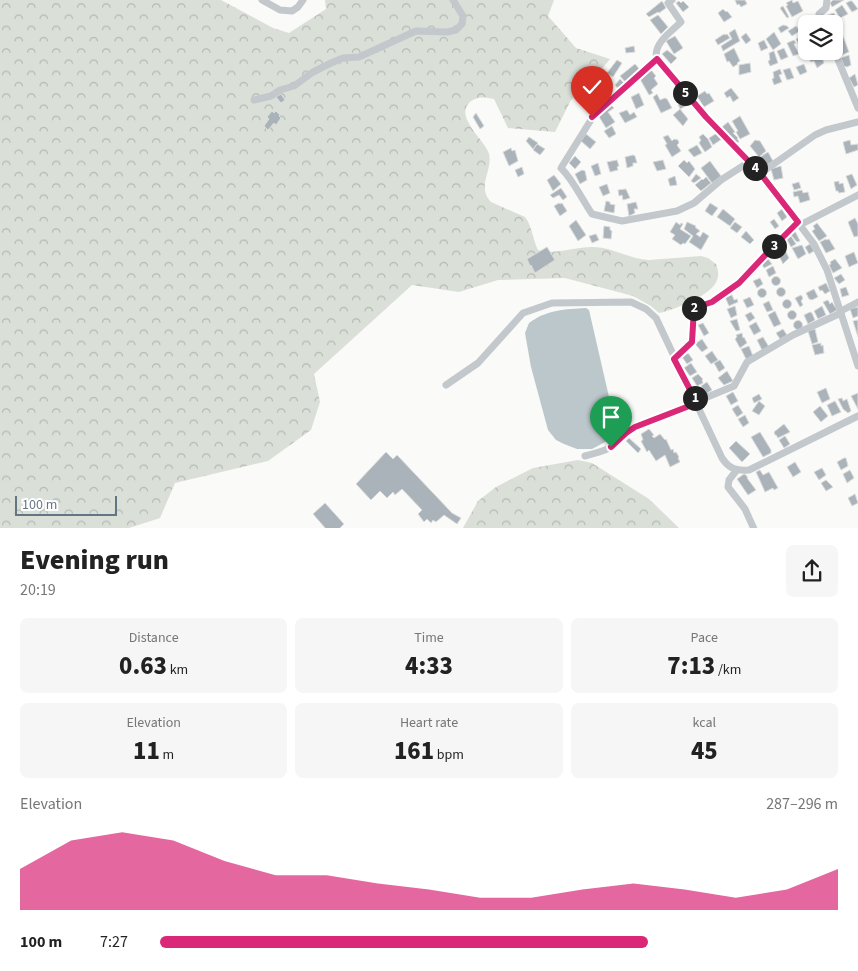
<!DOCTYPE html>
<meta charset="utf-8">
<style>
:root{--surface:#fff;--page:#f6f6f6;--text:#222;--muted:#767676;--accent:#db2777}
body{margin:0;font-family:"Source Sans 3",sans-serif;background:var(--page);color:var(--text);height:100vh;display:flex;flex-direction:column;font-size:19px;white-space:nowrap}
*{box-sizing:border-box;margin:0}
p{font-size:16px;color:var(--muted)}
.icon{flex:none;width:28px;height:28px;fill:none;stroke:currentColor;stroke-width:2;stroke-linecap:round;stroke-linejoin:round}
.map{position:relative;height:528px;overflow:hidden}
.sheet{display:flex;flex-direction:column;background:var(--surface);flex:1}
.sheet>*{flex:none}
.controls{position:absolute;left:798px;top:15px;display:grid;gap:10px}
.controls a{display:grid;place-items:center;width:45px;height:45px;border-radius:8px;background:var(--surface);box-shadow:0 1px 4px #0004;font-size:25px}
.scale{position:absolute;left:15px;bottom:12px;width:102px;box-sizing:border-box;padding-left:5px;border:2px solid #657683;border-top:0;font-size:14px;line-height:18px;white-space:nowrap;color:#657683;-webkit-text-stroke:4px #fff;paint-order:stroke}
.pin{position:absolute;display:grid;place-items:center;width:42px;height:42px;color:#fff;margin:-51px -21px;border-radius:50% 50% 50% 0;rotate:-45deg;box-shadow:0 0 5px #0007}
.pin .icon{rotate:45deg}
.km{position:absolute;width:25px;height:25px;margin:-12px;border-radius:50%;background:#222;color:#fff;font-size:14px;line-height:25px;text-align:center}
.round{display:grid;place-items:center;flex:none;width:52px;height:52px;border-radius:8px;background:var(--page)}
.head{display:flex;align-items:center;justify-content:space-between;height:85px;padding:0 20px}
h1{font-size:28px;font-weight:800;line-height:38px}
.metrics{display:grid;grid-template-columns:repeat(3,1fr);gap:8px;height:85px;padding:5px 20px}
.metrics div{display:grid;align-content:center;border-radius:8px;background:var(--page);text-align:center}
.metrics b{font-size:25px;font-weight:800}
.metrics small{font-size:14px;font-weight:400}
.metrics p{font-size:14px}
.chart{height:140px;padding:10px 20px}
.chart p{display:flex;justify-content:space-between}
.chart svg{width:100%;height:90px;margin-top:5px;fill:var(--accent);opacity:.7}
ul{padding:0 20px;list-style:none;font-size:16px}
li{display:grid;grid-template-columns:80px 60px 1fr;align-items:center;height:38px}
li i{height:12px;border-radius:6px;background:var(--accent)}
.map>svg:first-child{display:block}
</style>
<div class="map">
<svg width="858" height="529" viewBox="0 0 858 529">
<defs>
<pattern id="forest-crowns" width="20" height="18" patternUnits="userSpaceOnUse" patternTransform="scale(1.25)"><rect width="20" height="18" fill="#dadfd7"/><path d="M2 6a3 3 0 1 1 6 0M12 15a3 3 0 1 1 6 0" fill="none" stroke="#b4b9b4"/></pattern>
</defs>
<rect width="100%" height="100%" fill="#fafaf8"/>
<g fill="url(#forest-crowns)">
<path d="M0,0H221L273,28L289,33L326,9L325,0H554L548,16L576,48L610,59L590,83L571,100L555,132L508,128L494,99C485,97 476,96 469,103C455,118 485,140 489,154C493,171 476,186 491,202L525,217C532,226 533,240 538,250C554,255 575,247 592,247C612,247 629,259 649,260L701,256L708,258L716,264C719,271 719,278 715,284C708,296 672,311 659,313L651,306L633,296L565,278L498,280L459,292L412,285L314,374L320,402L311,430L268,461L175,483L160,518L129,528H0Z"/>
<polygon points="578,460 592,463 649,499 679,528 463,528 478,501 496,487 533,468"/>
</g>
<path fill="#bbc7cb" d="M586,308L589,310L609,397L611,432L607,441L592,449H577L564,444L556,440L548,430L531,367L525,333L529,323C546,310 566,309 586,308Z"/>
<g fill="#aab3b9" stroke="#dcdcda">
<polygon points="735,0 745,0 747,4 741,7 739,4 737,5"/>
<polygon points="792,0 793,3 798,1 803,11 792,17 786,6 788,5 786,3"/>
<polygon points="833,0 844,0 832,7 830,3"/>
<polygon points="662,1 666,8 659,13 658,12 649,17 646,14"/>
<polygon points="679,1 681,3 683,1 689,7 683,12 676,3"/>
<polygon points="850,1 852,1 858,9 852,12 846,3"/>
<polygon points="842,5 848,14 840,18 835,10"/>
<polygon points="783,6 789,17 787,18 780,8"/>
<polygon points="723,9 726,12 727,11 732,17 724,22 718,13"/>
<polygon points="834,13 837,20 830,23 827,18 829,17 828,15"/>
<polygon points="658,15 668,27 661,34 650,20"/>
<polygon points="813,16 815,18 811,21 813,24 806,24 806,35 801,29 803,28 801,25"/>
<polygon points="783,25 787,26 789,28 781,33 778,28"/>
<polygon points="796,26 800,31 792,36 788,31"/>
<polygon points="735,29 740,41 723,51 721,46 732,39 729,33"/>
<polygon points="774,32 781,44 773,50 766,39"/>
<polygon points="746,33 751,40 746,44 741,37"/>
<polygon points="724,34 725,35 727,34 730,38 718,45 715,40"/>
<polygon points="675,36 683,48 674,54 666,41"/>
<polygon points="802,36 806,44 806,51 809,51 803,54 796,39"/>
<polygon points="843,36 849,52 840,56 834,40"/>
<polygon points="764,40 768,48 761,51 758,43"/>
<polygon points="794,40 796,43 794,44 799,54 793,56 787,43"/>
<polygon points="634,46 635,52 626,53 625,48"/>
<polygon points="734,48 740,61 737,63 738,64 733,67 729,61 727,62 724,54"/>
<polygon points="784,48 788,57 781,60 777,51"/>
<polygon points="667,50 677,58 671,64 662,54"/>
<polygon points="774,51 778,63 770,66 768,61 770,60 769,53"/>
<polygon points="815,51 820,52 824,63 817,68 814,61 811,62 809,59 811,57 809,54"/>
<polygon points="849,55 851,65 847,67 844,66 841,58"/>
<polygon points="617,60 622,63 613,77 607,73"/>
<polygon points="750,63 751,72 739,75 739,65"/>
<polygon points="635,64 641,71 626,83 620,76"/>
<polygon points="804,64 807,72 800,75 796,67"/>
<polygon points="790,68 794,78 787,80 783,70"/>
<polygon points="780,69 782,74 779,75 782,82 774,85 772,79 774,78 773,72"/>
<polygon points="651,70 656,76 654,78 658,84 651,90 653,93 649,95 640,79"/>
<polygon points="855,74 858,85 854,87 849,78"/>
<polygon points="620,79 626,85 619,90 615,85"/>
<polygon points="607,80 613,84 606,92 601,89"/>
<polygon points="692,85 697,92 692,96 686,90"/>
<polygon points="590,88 594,93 589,97 585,92"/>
<polygon points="731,88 739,98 733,102 730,96 727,98 724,93"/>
<polygon points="705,91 707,94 709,93 714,101 704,107 697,96"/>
<polygon points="639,93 644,105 636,109 631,97"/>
<polygon points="281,94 285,100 281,103 276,97"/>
<polygon points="657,94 660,100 665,98 667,99 672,108 661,113 653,97"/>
<polygon points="687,99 690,104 680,109 678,104"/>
<polygon points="589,100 598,107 590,113 583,104"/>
<polygon points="611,105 614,108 608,112 615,122 606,128 598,115"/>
<polygon points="680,109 688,119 683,126 673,115"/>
<polygon points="627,110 630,115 634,112 637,117 625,123 619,113"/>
<polygon points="272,111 274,113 276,111 280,115 279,116 281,118 276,125 274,123 268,130 264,126 269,119 267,117"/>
<polygon points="476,113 484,126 480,129 473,117"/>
<polygon points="740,116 750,134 740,139 736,132 738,131 732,121"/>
<polygon points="728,122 735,132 733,133 738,138 737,139 739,141 737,144 727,134 722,127"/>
<polygon points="612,126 616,134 609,138 604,131"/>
<polygon points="717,133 722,139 713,145 709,138"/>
<polygon points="586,134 596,142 590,149 581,141"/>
<polygon points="703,134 708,139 712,147 705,152 699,143 701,140 699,137"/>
<polygon points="668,135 672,141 674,139 678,140 679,143 677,145 681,151 672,157 665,145 667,144 663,137"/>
<polygon points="529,137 538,143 533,149 526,141"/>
<polygon points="755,140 760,141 766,151 759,157 750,146"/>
<polygon points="850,140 851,145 858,144 858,150 846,154 843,142"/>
<polygon points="537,144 545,149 540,155 533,150"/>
<polygon points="697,145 702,153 694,157 688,150"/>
<polygon points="511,148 512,151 515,150 518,161 509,166 503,152"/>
<polygon points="768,152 773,161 765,166 760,157"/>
<polygon points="633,155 635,156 637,163 633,163 633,166 627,168 625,157"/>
<polygon points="575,156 581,162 575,169 569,163"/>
<polygon points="617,160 619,166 617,167 618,170 610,172 607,162"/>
<polygon points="663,160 666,169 657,171 653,162"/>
<polygon points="684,160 687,163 689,161 695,169 689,177 678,166"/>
<polygon points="710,161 721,176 712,183 701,168"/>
<polygon points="598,163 601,174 595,176 591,166"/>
<polygon points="781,166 783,178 774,180 771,169"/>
<polygon points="522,167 524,174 518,177 515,170"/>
<polygon points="582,170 585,171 587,180 580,184 575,174"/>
<polygon points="696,174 701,178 694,183 691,181"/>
<polygon points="852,174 857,185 851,189 846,176"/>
<polygon points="554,175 561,184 553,191 547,180"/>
<polygon points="675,176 677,185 670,186 668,179"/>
<polygon points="706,177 711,183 701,191 695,185 702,179 703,180"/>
<polygon points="839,181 839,184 843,183 845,192 839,193 838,191 836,191 834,182"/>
<polygon points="799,182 801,188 794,190 792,184"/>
<polygon points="607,184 610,193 603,196 599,187"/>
<polygon points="561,188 567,197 563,200 559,195 553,198 550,195"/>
<polygon points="626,189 630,198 623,200 622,195 619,196 618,190"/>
<polygon points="802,190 803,193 808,192 810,200 800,203 798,196 794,197 793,192"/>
<polygon points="606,201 610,202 610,204 615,205 614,213 604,211"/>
<polygon points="636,202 638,209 634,209 635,213 629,216 627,204"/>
<polygon points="559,203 560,204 562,203 567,211 560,216 554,206"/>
<polygon points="710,203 718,208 712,216 705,211"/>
<polygon points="723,209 735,219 730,226 717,217"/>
<polygon points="782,209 787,217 782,221 777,213"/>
<polygon points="855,218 858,224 858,236 854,237 848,222"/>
<polygon points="774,219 779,226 775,229 770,222"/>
<polygon points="576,220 586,235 578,241 569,226"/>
<polygon points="676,222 680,225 681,223 683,224 680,229 691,236 685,244 683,243 681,245 672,239 675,235 670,232"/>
<polygon points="687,222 696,226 695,227 700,231 696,234 700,237 703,232 709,236 701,250 689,242 693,236 684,229"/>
<polygon points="735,222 742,227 737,233 730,228"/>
<polygon points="817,223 827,236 819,241 812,231 815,229 813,226"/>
<polygon points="604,226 610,227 610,230 612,231 611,239 603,238"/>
<polygon points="746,231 754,240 750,244 741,237"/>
<polygon points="795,231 800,241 797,242 791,235"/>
<polygon points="596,234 599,240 592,243 589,236"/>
<polygon points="791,236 796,244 791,247 786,238"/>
<polygon points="826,239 826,240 829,239 835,249 826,253 820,242"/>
<polygon points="810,244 814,251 809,254 805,247"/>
<polygon points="802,245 806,254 798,259 792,248"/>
<polygon points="547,247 555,260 535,273 531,265 530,266 527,259"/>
<polygon points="784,248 789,258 783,264 778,254 779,253 778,251"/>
<polygon points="854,252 858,263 849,267 845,256"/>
<polygon points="768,259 772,264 764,268 761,263"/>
<polygon points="835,259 842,268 833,273 829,265 831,264 830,262"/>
<polygon points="773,266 776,273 769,277 766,270"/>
<polygon points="841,274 845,280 839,284 834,278"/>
<circle cx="776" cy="281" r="4.5"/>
<polygon points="760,278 763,284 757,288 753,281"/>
<polygon points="826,283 830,291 825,294 822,290 820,291 818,287"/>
<polygon points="846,287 849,295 842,297 840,289"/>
<circle cx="781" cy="292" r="4.5"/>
<circle cx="762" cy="293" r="4.5"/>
<polygon points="814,289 818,297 812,300 809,299 806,293"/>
<polygon points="732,295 734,300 737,299 738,302 729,306 725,297"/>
<polygon points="801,295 803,298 801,301 803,305 800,307 795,298"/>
<polygon points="750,297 754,305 747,308 743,300"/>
<circle cx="787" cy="304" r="4.5"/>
<polygon points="828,300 830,304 832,302 837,310 830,314 823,302"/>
<polygon points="769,301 773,310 767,312 763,304"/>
<polygon points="735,306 737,315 731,318 727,309"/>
<polygon points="822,306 826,315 818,319 814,311"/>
<polygon points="858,307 858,316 853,318 850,309"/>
<circle cx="792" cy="315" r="4.5"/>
<polygon points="775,311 781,324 774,327 768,315"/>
<polygon points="751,312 755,318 749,322 745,315"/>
<polygon points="810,312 812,313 815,320 808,324 804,315"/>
<polygon points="737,319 740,330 736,331 730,321"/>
<polygon points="858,320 858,337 853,321"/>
<circle cx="798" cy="325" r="4.5"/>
<polygon points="756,322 761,331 754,335 749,326"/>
<polygon points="703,323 709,333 704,336 698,325"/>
<polygon points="783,329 787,335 780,339 776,333"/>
<polygon points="815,329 818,342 812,344 808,331"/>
<polygon points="742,333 743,338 744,337 747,343 740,348 735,339 737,337 736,335"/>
<polygon points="763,337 769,347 762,350 757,340"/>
<polygon points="702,339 708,348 702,352 695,344"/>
<polygon points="821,343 821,346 823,345 824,353 815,355 812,345"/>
<polygon points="749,346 753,356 746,359 741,349"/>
<polygon points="712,351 718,360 711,364 705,356"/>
<polygon points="688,353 693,360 687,364 682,357"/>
<polygon points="720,360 725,368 719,372 714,363"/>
<polygon points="691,363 697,372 690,376 684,368"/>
<polygon points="727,371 733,381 724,385 718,378"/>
<polygon points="698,374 703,379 702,380 703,383 697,386 692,378"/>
<polygon points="707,382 712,390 706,394 701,386"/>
<polygon points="826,388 830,399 822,403 817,392"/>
<polygon points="733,392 738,401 731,405 726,396"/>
<polygon points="858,393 858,409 851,396"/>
<polygon points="759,394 762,399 754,403 752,398"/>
<polygon points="842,398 843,401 847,399 851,411 848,413 843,409 838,399"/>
<polygon points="759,401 765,406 759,415 752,411"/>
<polygon points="835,401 841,412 832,416 827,405"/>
<polygon points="738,405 743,413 737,417 732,409"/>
<polygon points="820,406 828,416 821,422 813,412"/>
<polygon points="745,415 749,423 743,427 738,419"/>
<polygon points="784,424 790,432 778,438 776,435 775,435 774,432"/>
<polygon points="649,429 654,435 652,436 654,438 660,434 665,440 666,439 671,450 673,449 674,453 676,452 679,457 678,458 680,462 670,467 665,455 656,461 649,450 647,452 641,441 643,440 641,434"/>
<polygon points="760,432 771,450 771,453 763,457 751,437"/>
<polygon points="785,436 790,444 784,448 779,440"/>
<polygon points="629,438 641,449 638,453 626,441"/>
<polygon points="736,441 750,454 742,462 729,448"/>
<polygon points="386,452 393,459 397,455 452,513 461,518 457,524 444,515 436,522 433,520 431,523 427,519 424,522 418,514 422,510 402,489 395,495 393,492 387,498 380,491 371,500 356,484"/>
<polygon points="844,458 846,458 848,466 841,470 837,462"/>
<polygon points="795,462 801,472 793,477 787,467"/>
<polygon points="822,468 826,475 819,480 814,472"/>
<polygon points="760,470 763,475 769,472 778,488 774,490 773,488 765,492 756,472"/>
<polygon points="850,470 854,478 847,483 843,474"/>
<polygon points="744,474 746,475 748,478 747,478 756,490 748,495 737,479"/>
<polygon points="826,480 833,487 826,491 821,483"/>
<polygon points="855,494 858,503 852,506 848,498"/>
<polygon points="325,503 344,524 339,529 326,529 313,514"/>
</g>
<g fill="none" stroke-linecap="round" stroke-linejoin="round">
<g stroke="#c3c8cc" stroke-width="7">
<polyline points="262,0 280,10 292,11 298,7 303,0"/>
<path d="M672,0L668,3L681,22C672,31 652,44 657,59L705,117L761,173L814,244L827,270L858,366"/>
<polyline points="823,24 819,14 826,8 827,0"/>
<polyline points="834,50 858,108"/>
<path d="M657,59L619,94L594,115L561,168C574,181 581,198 592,214L622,221L677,211L694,203L721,180L749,162"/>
<polyline points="254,100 271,96 280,90 294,86 313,72 331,63 343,58 359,57 416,31 447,32 456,30 462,24 463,16 453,0"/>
<polyline points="761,173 815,135 826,130 858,122"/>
<polyline points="800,225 858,195"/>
<polyline points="841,311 858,302"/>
<polyline points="674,359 692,342 694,308 712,302 739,283 769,250 798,222"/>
<path d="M446,385L478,363L523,313L552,303L631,302L646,309L656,318L722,458C729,469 737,471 749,470L858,416"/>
<path d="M585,456C596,453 607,451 616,444C623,438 628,432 635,427L734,386L747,362L793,335L841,313"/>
<polyline points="736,471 729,480 728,487 745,509 754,529"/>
</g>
</g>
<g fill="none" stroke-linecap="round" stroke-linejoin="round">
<g stroke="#fff" stroke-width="10">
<polyline id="route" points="592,117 657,59 706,117 760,173 798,222 770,250 739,283 712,302 694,308 692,342 674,359 697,403 635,427 626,433 611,447"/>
</g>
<use href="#route" stroke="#db2777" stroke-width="6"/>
</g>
</svg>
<div class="controls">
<a><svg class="icon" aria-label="layers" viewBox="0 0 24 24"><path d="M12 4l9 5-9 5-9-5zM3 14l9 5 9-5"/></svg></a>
</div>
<div class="scale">100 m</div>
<div class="pin" style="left:611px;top:447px;background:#1e9e55"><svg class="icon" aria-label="arrive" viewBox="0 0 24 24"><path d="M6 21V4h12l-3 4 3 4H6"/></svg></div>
<div class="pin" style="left:592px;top:117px;background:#d93025"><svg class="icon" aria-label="check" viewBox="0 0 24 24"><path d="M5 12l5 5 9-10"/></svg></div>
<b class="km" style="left:695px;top:398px">1</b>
<b class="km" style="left:694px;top:308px">2</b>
<b class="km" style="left:774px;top:246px">3</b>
<b class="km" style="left:755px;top:168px">4</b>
<b class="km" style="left:685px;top:93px">5</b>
</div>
<section class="sheet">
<div class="head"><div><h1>Evening run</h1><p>20:19</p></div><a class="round"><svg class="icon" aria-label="share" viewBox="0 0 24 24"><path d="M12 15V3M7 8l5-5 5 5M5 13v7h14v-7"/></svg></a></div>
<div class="metrics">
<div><p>Distance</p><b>0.63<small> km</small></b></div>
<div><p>Time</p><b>4:33</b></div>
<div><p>Pace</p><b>7:13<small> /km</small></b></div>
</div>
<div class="metrics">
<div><p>Elevation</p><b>11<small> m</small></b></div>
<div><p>Heart rate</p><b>161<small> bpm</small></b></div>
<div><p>kcal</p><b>45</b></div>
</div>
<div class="chart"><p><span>Elevation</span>287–296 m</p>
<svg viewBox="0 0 160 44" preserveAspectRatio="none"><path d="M0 44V24L10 10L20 6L30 10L40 20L50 27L60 27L70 31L80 34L90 38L100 38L110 34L120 31L130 34L140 38L150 34L160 24V44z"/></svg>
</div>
<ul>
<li><b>100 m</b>7:27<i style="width:72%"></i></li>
</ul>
</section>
